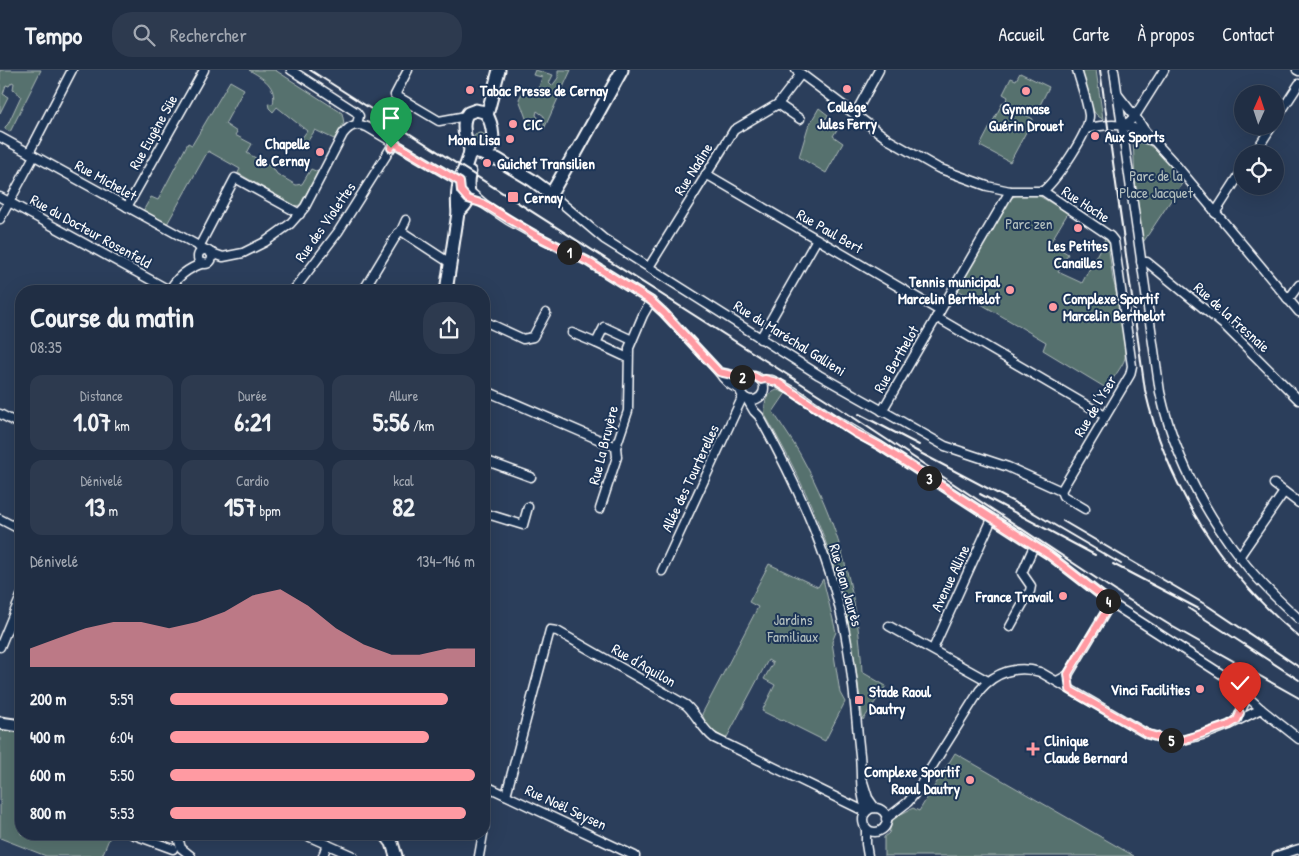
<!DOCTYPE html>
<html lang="fr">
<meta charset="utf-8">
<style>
:root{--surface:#202e44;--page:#2d3a4f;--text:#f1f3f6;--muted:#a2a8b2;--line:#3d4a5d;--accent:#ff9aa2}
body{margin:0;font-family:"Patrick Hand",sans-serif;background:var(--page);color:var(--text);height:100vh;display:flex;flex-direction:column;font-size:19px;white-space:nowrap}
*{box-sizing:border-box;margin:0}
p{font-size:16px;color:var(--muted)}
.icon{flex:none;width:28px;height:28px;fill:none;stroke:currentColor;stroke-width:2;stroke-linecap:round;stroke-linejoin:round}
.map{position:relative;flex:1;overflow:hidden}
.drawer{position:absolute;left:15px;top:215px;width:475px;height:555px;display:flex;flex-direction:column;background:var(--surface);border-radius:20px;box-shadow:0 5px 20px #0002,0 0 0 1px var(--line)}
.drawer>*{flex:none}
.needle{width:32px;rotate:3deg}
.controls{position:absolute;left:1234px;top:15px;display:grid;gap:10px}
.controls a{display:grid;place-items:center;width:50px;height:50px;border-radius:50%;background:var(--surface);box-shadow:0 5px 20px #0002,0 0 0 1px var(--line);font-size:25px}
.pin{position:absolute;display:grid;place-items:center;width:42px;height:42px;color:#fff;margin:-51px -21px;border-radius:50% 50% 50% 0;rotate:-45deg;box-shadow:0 0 5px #0007}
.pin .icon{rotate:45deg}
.km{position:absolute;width:25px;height:25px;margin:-12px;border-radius:50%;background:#222;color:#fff;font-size:14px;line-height:25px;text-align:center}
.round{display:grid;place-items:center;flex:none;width:52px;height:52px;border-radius:20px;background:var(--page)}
.head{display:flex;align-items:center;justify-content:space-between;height:85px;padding:0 15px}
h1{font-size:28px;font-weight:700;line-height:38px}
.figures{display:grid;grid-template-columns:repeat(3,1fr);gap:8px;height:85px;padding:5px 15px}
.figures div{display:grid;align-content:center;border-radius:12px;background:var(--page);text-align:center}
.figures b{font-size:25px;font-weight:700}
.figures small{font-size:14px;font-weight:400}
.figures p{font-size:14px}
.chart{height:140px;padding:10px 15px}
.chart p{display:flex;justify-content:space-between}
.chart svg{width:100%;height:90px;margin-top:5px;fill:var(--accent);opacity:.7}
ul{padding:0 15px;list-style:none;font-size:16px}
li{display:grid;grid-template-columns:80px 60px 1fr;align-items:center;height:38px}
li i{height:12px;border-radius:6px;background:var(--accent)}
header{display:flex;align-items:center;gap:30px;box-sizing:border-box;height:70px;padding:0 25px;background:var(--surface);border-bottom:1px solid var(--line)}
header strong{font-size:24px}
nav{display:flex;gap:28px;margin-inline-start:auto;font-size:18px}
.search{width:350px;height:45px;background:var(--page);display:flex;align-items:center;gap:12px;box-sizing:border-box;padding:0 18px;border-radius:20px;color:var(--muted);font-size:19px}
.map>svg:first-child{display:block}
</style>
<header>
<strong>Tempo</strong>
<div class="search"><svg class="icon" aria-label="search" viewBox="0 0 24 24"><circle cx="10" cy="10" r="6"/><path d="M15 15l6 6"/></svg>Rechercher</div>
<nav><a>Accueil</a><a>Carte</a><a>À propos</a><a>Contact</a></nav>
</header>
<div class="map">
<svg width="1299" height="786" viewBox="0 0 1299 786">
<rect width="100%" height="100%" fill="#2b3e5b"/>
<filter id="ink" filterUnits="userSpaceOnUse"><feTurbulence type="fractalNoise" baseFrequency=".02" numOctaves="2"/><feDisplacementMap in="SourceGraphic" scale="10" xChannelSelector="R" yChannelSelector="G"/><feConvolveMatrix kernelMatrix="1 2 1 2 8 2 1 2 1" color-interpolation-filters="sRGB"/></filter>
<g filter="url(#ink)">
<g fill="#57716e" stroke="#abb8b6">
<polygon points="0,0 41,0 10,62 5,59 5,57 8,54 21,26 13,19 14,13 12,12 9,16 6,15 3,24 8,27 0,43"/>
<path d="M249,0H275L342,43L344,53L334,69L315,60L302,80L296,76L307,61L277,37L273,42L269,38L268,33L273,34C277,16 263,8 249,0Z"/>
<polygon points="535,0 553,5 549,13 552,16 558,8 558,0 571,0 544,59 544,46 537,41 536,45 540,50 540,58 527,57 527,51 519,29 524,19 538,21 542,7 533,5"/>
<path d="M1082,0H1096L1103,49C1087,43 1086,15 1082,0Z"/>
<polygon points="1020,3 1049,17 1036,43 1027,38 1025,42 1005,32 1008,27 1003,24 1011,8 1016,10"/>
<polygon points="230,11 244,19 225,54 237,62 235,65 252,74 247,83 273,98 277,104 296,115 302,114 311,99 318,102 300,135 295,136 238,103 240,99 208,81 167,154 143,141 151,127 158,130 188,73 192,75"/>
<polygon points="1003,32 1033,49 1010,92 980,76"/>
<polygon points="819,38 828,45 825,50 838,58 833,66 843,73 826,103 799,87 808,57"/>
<circle cx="480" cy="70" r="7"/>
<path d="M1135,70C1156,73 1170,96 1183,112L1142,174L1135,109L1133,71Z"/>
<path d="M1019,124H1036L1068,143L1050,173L1068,184L1058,202L1082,213L1105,169L1111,176L1109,181L1113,210C1116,216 1127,281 1125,288C1123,296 1111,311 1106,318L1043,280L1046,272L957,220L1011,128Z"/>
<path d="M777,320L786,323L773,342C785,360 797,377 807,397C840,459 859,532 862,602L886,616L863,650C856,601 850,551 836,504C820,448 794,395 765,345C764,333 765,325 777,320Z"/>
<polygon points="769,494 818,517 823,509 836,562 832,572 840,623 845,632 825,671 783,650 782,651 762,641 775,615 764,609 773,593 768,590 726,669 708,658 702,644 758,537 749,532"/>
<polygon points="0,658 21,663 21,764 111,764 102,786 46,786 0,768"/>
<polygon points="955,683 1134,786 884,786 884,767 889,763 893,748 913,738 919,741"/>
</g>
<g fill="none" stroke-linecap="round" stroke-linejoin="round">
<g stroke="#fff" stroke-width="11">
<g id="street">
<polyline points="291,0 356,42 359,46 357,54"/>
<polyline points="408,0 395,25 439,51 466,46"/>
<path d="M796,0L889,70L938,98L987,116L1010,121H1043C1056,110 1090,62 1089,45C1087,31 1081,14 1077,0"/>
<path d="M1114,0L1160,322C1173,381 1202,438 1239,486C1256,509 1278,530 1299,549"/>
<polyline points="1297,0 1299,1"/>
<polyline points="1118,25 1140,53 1145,61 1176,95 1299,242"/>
<polyline points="778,34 800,49"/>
<polyline points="855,44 879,0"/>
<polyline points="1275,51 1299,14"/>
<polyline points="1122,55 1129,52 1135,46 1164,0"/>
<path d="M1086,59C1109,53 1122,54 1145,61"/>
<polyline points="0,67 206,180"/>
<polyline points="1124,69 1135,66 1154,71"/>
<polyline points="29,83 72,0"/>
<polyline points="1254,84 1272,56"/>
<polyline points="706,104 940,241"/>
<path d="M468,120L484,134L508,150L535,165L587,191L651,231L664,243L719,302C723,309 731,317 740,319"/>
<polyline points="1043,121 1110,166 1114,171 1132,296 1130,305 1061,421"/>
<polyline points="551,124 604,169 819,305 945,376 1008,397 1061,421 1063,426 1085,439"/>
<polyline points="0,127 169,220"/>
<polyline points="127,137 204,0"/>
<polyline points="1215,143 1242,101"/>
<polyline points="0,149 34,86"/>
<polyline points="401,161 450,193"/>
<polyline points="199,177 235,108 300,144"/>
<circle cx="205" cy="187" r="7"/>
<path d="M209,182L223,187L243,183L265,172L290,154L305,137L343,64C350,55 356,53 367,57L460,112"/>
<polyline points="1141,192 1147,192 1225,256 1299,330"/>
<polyline points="649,197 734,60 778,34 801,4"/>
<path d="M169,221C177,206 188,198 204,193"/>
<polyline points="293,221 338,162 394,73"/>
<polyline points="363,221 398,163 401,161 406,150"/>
<polyline points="1288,230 1299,215"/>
<polyline points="936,247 1105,346"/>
<polyline points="484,251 523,269 533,267 546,243"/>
<polyline points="572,263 596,273"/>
<polyline points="760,269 817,169"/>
<polyline points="628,288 596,273 604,257 632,270"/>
<polyline points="719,302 746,308"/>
<circle cx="752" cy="318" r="12"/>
<polyline points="761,310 772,310 793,321 832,348 880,376 1049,485 1111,533 1226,607 1261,639 1299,669"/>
<polyline points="484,320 616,377"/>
<path d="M747,329L754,341L759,346C800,420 834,494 848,579C854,614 856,650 860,685C862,705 859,722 867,741"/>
<polyline points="882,341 1010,121"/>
<polyline points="0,344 21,355"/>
<polyline points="484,390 531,407"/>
<polyline points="1274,414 1299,433"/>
<polyline points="600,439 617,387 616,377 628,341 629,278 643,245 651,231"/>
<polyline points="484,443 523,455 528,437"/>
<polyline points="0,449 21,460"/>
<polyline points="1239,487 1284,422"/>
<polyline points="662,501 743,326"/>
<polyline points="12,549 21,553"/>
<polyline points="889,556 988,611"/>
<polyline points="1010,557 1030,521 1031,516 1022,503 1034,476"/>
<polyline points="0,577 21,526"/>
<polyline points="933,579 992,449"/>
<polyline points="1057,611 1068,605 1111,533"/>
<polyline points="1237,650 1247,627"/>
<polyline points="863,712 868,728 875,738"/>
<polyline points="484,715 635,786"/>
<path d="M506,725L550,560L557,561L686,635C697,645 702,659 714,668L866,742"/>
<circle cx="875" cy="750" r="12"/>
<path d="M886,749L908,732L916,722L980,620C995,602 1017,595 1040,602L1147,664L1168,670H1183L1206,664L1229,655L1261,639"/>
<polyline points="484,757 484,743"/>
<polyline points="866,758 866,774 868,786"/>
<polyline points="132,764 173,779"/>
<polyline points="177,764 181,778 191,786"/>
<polyline points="310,767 353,786"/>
<polyline points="323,786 327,774"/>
<polyline points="479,786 483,764"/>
<polyline points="1277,786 1299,779"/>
</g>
</g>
<g stroke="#fff" stroke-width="15">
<g id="secondary">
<path d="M476,40C479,41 481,41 484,42C492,48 495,70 491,78C470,98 457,56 468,43Z"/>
<polyline points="487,45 499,0"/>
<polyline points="480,83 493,89 497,89 532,110 551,124 573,86 576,83 622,0"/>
<path d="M458,143C461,139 467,135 468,130C471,119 465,115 470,102"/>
<path d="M446,221L458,143C457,133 457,120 460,110C463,100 470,90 470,78"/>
<polyline points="0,653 21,656"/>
<polyline points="385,764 392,773 396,786"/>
</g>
</g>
<use href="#street" stroke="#1d3557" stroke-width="8"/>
<use href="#secondary" stroke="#1d3557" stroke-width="11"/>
<g stroke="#fff" stroke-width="2">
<polyline points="310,0 827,330 1126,528 1173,557 1299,628"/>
<path d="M1100,0L1145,320C1167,417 1223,504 1299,567"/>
<polyline points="859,344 919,375"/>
<polyline points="909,377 1027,439 1121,494"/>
<polyline points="980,424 1095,485"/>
<polyline points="1063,451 1208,536 1299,597"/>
<polyline points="1113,494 1199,539"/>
<polyline points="1188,538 1299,610"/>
</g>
</g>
</g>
<g fill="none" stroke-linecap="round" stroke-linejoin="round" filter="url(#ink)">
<g stroke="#fff" stroke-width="10">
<polyline id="route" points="391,78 394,73 460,112 461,121 468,129 484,134 535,165 587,191 651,231 664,243 719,302 746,308 754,306 761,310 765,309 777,312 855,363 880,376 1049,485 1111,533 1068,604 1070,620 1147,664 1168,670 1183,670 1229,655 1237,650 1240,643"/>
</g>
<use href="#route" stroke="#ff9aa2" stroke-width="6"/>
</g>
<g fill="#ff9aa2" stroke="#1d3557" stroke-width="2">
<circle cx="847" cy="19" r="5"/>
<circle cx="470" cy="20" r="5"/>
<circle cx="1026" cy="21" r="5"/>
<circle cx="513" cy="54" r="5"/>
<circle cx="1095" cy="66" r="5"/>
<circle cx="510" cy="69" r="5"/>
<circle cx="320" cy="82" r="5"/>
<circle cx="487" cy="93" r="5"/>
<rect x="507" y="121" width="12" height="12" rx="2.5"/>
<circle cx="1078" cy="158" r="5"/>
<circle cx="1010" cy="220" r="5"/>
<circle cx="1053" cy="237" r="5"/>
<circle cx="1063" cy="526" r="5"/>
<circle cx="1200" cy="619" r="5"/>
<rect x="854" y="625" width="10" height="10" rx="2.5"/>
<path d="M1030.5 671.5h5v5h5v5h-5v5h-5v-5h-5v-5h5z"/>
<circle cx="970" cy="710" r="5"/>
</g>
<g text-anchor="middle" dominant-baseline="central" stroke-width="4" stroke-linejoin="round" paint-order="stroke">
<g font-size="15" font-weight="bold" fill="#fff" stroke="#1d3557" text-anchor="start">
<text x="480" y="20">Tabac Presse de Cernay</text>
<text x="847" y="36" text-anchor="middle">Collège<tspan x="847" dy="17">Jules Ferry</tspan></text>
<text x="1026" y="38" text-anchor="middle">Gymnase<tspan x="1026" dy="17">Guérin Drouet</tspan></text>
<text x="523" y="54">CIC</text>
<text x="1105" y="66">Aux Sports</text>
<text x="500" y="69" text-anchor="end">Mona Lisa</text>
<text x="310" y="73" text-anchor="end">Chapelle<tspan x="310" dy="17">de Cernay</tspan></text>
<text x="497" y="93">Guichet Transilien</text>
<text x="524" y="127">Cernay</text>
<text x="1078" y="175" text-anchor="middle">Les Petites<tspan x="1078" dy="17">Canailles</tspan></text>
<text x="1000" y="211" text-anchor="end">Tennis municipal<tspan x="1000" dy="17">Marcelin Berthelot</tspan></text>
<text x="1063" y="228">Complexe Sportif<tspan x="1063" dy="17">Marcelin Berthelot</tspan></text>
<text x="1053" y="526" text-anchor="end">France Travail</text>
<text x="1190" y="619" text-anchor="end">Vinci Facilities</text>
<text x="869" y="621">Stade Raoul<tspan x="869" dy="17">Dautry</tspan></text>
<text x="1044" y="670">Clinique<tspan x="1044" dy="17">Claude Bernard</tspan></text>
<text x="960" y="701" text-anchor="end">Complexe Sportif<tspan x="960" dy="17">Raoul Dautry</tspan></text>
</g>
<g font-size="15" fill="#fff" stroke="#1d3557">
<text transform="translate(153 62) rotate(-61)">Rue Eugène Süe</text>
<text transform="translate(693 99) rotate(-58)">Rue Nadine</text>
<text transform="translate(106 110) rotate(29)">Rue Michelet</text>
<text transform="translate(1086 134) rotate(33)">Rue Hoche</text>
<text transform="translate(325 152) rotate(-55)">Rue des Violettes</text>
<text transform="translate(91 161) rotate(29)">Rue du Docteur Rosenfeld</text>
<text transform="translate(830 161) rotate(30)">Rue Paul Bert</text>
<text transform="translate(1232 247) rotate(42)">Rue de la Fresnaie</text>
<text transform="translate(790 268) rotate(32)">Rue du Maréchal Gallieni</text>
<text transform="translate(896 289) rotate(-60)">Rue Berthelot</text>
<text transform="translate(1095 336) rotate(-59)">Rue de l'Yser</text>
<text transform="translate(603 375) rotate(-76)">Rue La Bruyère</text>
<text transform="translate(690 408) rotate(-65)">Allée des Tourterelles</text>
<text transform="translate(950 508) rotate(-65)">Avenue Alline</text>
<text transform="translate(846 515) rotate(74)">Rue Jean Jaurès</text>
<text transform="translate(644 595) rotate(30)">Rue d'Aquilon</text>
<text transform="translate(566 737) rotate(25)">Rue Noël Seysen</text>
</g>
<g font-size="15" fill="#b3bfbe" stroke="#1d3557">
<text x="1156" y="105">Parc de la<tspan x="1156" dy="17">Place Jacquet</tspan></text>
<text x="1029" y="153">Parc zen</text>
<text x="793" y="549">Jardins<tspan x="793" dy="17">Familiaux</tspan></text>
</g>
</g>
</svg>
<div class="controls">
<a><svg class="needle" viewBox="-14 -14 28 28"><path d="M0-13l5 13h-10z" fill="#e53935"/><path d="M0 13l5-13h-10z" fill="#a2a8b2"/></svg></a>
<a><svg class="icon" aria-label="locate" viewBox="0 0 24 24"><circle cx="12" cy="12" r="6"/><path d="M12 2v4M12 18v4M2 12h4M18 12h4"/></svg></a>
</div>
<div class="pin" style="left:391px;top:78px;background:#1e9e55"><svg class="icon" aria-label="arrive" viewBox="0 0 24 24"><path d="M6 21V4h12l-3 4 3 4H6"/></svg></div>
<div class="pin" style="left:1240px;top:643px;background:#d93025"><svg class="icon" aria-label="check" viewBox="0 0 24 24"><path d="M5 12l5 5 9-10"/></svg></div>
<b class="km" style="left:569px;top:182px">1</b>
<b class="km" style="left:742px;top:307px">2</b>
<b class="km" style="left:929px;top:408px">3</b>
<b class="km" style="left:1108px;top:531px">4</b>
<b class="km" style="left:1171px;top:670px">5</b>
<section class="drawer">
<div class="head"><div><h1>Course du matin</h1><p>08:35</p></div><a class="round"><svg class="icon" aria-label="share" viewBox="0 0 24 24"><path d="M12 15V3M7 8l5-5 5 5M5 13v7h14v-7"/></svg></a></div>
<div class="figures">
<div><p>Distance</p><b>1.07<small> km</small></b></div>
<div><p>Durée</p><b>6:21</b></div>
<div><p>Allure</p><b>5:56<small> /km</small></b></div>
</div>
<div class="figures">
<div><p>Dénivelé</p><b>13<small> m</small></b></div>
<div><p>Cardio</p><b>157<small> bpm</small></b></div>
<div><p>kcal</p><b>82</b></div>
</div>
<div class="chart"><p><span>Dénivelé</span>134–146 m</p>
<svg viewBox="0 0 160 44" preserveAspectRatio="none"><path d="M0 44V35L10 30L20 25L30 22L40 22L50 25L60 22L70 17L80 9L90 6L100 14L110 25L120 33L130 38L140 38L150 35L160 35V44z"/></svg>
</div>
<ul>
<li><b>200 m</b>5:59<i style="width:91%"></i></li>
<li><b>400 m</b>6:04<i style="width:85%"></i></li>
<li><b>600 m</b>5:50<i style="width:100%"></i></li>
<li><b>800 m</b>5:53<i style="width:97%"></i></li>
</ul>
</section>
</div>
